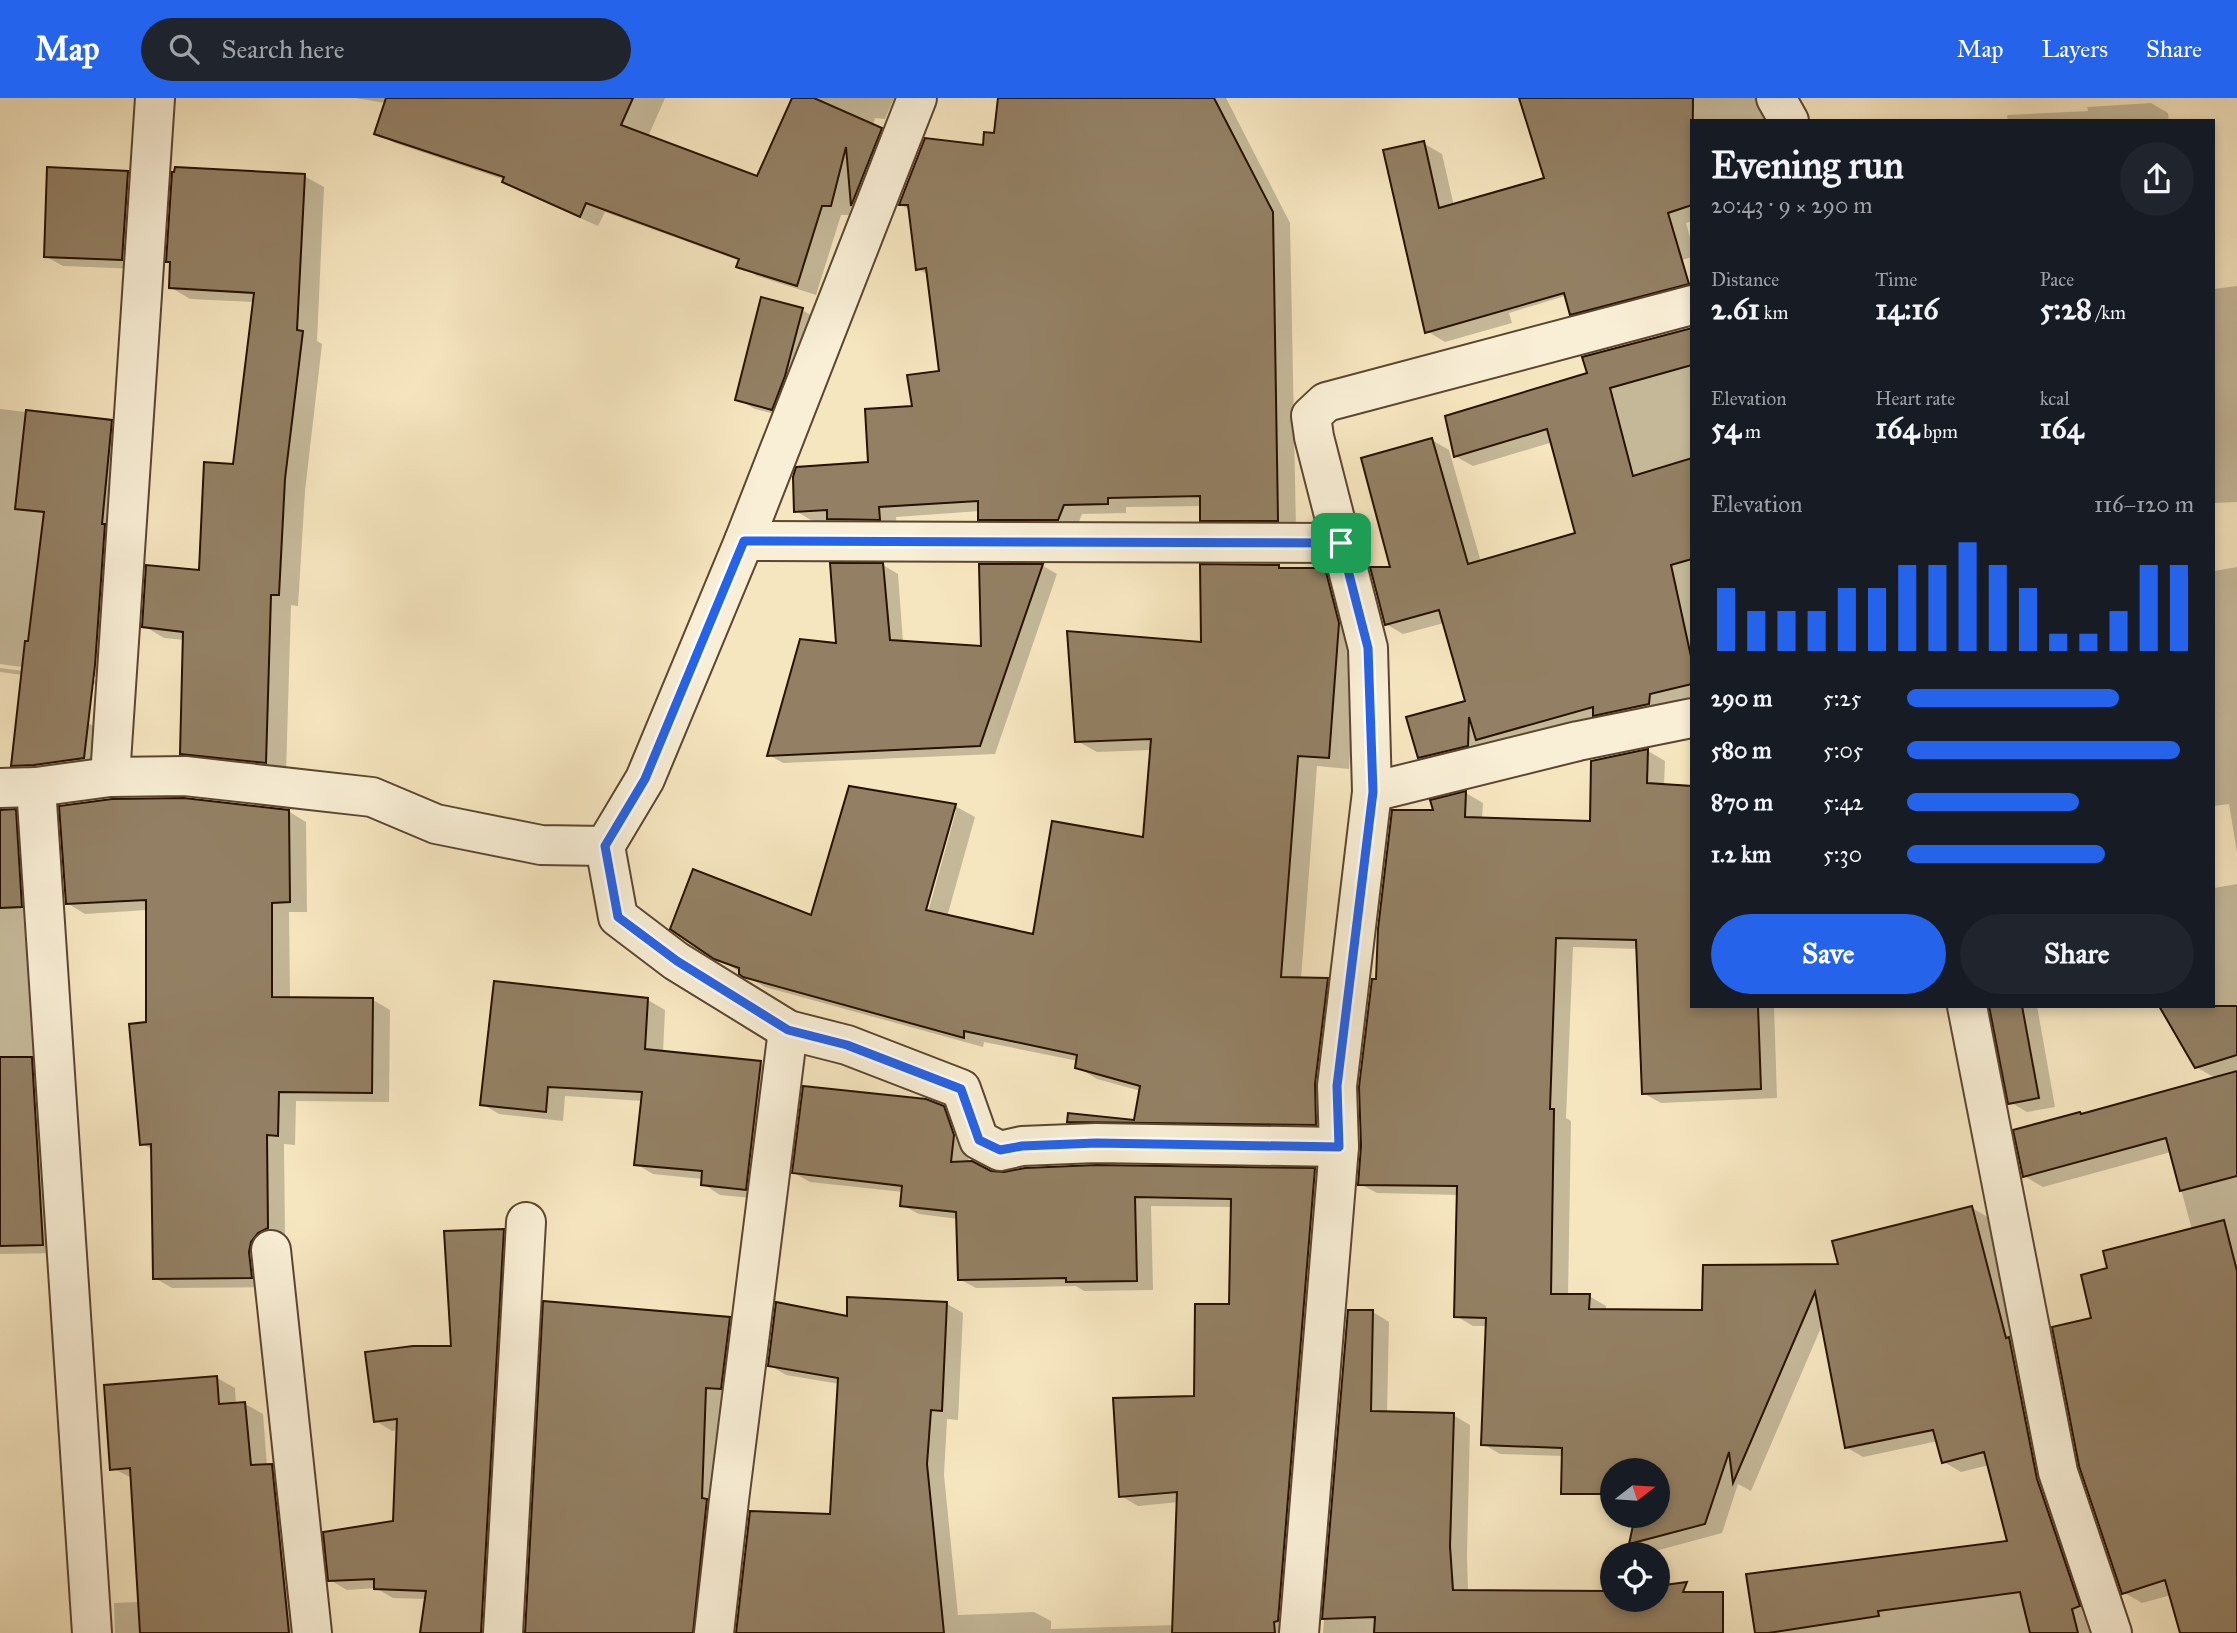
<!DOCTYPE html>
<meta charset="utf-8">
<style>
:root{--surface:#171b24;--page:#20242c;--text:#f1f3f6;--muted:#9ea1a6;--accent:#2563eb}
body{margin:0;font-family:"IM FELL Great Primer",serif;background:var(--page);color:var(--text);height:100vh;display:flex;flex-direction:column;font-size:26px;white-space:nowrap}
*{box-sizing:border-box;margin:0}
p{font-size:23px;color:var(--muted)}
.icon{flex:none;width:38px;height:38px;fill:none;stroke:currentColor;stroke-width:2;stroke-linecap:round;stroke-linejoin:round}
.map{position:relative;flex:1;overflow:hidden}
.details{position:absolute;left:1690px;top:21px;width:525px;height:889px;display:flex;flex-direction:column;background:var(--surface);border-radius:0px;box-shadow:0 4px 10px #0003}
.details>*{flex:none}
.needle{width:46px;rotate:73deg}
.fabs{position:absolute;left:1600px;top:1360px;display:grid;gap:14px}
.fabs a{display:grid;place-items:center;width:70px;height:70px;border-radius:50%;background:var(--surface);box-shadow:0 4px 10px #0003;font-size:35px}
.pin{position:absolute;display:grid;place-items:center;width:60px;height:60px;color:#fff;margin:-30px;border-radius:14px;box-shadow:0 4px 10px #0006}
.round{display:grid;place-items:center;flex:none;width:74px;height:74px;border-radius:37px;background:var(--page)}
.headline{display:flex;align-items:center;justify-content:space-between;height:119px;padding:0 21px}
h1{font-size:38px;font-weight:700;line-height:52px}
.figures{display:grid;grid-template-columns:repeat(3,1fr);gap:10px;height:119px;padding:7px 21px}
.figures div{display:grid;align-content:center}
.figures b{font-size:30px;font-weight:700}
.figures small{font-size:19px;font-weight:400}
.figures p{font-size:19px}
.chart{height:196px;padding:14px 21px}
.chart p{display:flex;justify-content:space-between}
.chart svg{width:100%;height:126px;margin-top:7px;stroke:var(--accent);stroke-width:6}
.button{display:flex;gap:14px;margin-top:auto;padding:14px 21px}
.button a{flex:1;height:80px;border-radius:42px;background:var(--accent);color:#fff;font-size:28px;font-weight:700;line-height:80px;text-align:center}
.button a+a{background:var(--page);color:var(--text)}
ul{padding:0 21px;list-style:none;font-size:23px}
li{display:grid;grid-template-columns:112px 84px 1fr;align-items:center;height:52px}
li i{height:18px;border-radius:9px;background:var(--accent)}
header{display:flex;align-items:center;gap:42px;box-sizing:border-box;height:98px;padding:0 35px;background:var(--accent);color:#fff}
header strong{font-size:33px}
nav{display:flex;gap:38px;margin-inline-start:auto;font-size:24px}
.search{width:490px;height:63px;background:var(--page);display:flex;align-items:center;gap:18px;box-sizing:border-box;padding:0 24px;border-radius:38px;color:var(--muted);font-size:26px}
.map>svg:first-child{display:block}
</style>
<header>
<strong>Map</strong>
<div class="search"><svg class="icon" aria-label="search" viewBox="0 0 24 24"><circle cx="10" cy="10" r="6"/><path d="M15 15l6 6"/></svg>Search here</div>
<nav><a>Map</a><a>Layers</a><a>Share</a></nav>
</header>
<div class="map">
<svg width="2237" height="1535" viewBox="0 0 2237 1535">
<rect width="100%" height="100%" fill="#f6e6c0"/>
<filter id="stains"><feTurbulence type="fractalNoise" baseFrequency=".00286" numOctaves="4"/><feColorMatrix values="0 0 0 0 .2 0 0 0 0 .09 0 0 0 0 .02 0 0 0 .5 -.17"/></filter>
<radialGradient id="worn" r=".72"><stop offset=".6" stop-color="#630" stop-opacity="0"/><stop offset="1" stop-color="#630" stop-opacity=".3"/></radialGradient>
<g fill="#0003" fill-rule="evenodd">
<polygon points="355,0 665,0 648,39 758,80 794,0 894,0 885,21 875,20 871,35 879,36 897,47 870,116 852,106 849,117 841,117 816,197 757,178 739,168 740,163 605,114 598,128 522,94 504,83 505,82 395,45 377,35 386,5"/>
<polygon points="1000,0 1226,0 1290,125 1296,432 1220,432 1202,422 1202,408 1126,409 1126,415 1082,416 1076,431 998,431 980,421 980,413 896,419 897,431 847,431 833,423 814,424 796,413 870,366 941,275 929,177 918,171 910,112 901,107 984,49 996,37"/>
<polygon points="1521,0 1757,0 1771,23 1692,23 1692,123 1686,125 1692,147 1692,159 1509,215 1512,225 1445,244 1427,233 1423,45 1442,56 1454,108 1546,82"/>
<polygon points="2151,5 2168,15 2169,23 2008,23 2007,17 2088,13 2087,9"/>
<polygon points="128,74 145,85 140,171 63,168 45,158"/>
<polygon points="304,78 324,89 317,243 322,246 305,393 298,508 291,507 286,675 202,667 182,655 185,542 164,540 144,528 200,474 235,368 254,204 190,201 170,189"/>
<polygon points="2237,188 2237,404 2214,405 2214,191"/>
<polygon points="802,212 820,222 790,320 755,311 737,301"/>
<polygon points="1692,231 1692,599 1667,605 1666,615 1495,651 1485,645 1485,657 1437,669 1419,659 1467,604 1444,525 1403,536 1386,526 1393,471 1432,342 1449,352 1481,464 1577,436 1553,344 1473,368 1455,358 1589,276 1584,260"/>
<polygon points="0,311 111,324 127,333 109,588 0,574 0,570 102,583 103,580 0,566"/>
<polygon points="883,467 898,476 903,544 983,550 981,467 1043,468 1057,476 995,656 783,665 769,657 838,547"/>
<path d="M1279,468L1285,472H1324L1345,483L1358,537L1349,671L1317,668L1301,881L1327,882L1347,893L1336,1037L1088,1035L1069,1023L1135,1024L1141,993L1097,981L1077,969L1078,963L984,944L983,949L765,889L715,859L813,820L955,708L975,719L947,819L1034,838L1145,742L1151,652L1097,654L1077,643L1202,546ZM952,713H956L926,821L922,820ZM1155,1023L1325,1025V1029L1155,1027Z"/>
<polygon points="2237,469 2237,754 2229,706 2214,708 2214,473"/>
<polygon points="88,625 106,635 101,670 30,677 13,667 18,626"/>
<polygon points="1648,653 1665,663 1664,688 1692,690 1692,908 1774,908 1777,1000 1661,1005 1643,995 1638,851 1573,849 1566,1020 1571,1023 1568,1198 1589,1198 1606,1208 1606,1213 1704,1214 1840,1167 1972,1110 1989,1120 2092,1535 1757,1535 2009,1445 1989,1367 1961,1374 1944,1364 1938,1343 1863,1359 1846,1349 1823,1225 1751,1393 1738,1386 1722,1435 1648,1455 1631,1445 1637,1418 1657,1418 1657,1372 1564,1358 1500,1356 1483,1346 1487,1228 1473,1228 1456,1218 1459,1097 1377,1095 1360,1086 1378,883 1435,714 1466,695 1483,705 1482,721 1591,725"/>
<polygon points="15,713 31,722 58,1155 0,1156 0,780"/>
<polygon points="288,713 306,724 307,814 289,814 290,901 373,902 390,912 389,1004 296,1003 295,1047 284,1046 285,1140 269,1189 172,1190 155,1180 153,1052 142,1046 148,926 147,812 85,816 67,805"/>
<polygon points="2237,786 2237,972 2227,975 2237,980 2237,1535 2182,1535 2171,1497 2142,1505 2123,1494 2093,1221 2109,1172 2192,1132 2171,1054 2043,1089 2024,1078 2083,1018 2217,981 2196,969 2214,908 2214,790"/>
<polygon points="648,902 665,912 663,955 760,965 778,975 763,1101 720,1097 703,1086 703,1081 653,1076 636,1066 643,1003 565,998 563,1023 499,1016 482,1006"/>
<polygon points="1991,908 2037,908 2055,1009 2027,1014 2010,1004"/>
<polygon points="943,1009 960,1019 970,1047 968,1065 989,1074 1004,1076 1315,1072 1331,1082 1294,1535 740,1535 832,1418 840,1286 786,1277 770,1267 848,1220 947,1206 963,1215 958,1322 947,1321 944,1377 958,1517 1034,1514 1051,1523 1051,1531 1174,1527 1179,1404 1138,1408 1121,1398 1196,1300 1231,1208 1233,1109 1151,1108 1153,1192 1084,1193 1076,1188 976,1190 959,1181 958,1121 919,1116 902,1107 903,1094 810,1084 794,1075"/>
<polygon points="503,1132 520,1142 498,1535 422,1535 426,1501 393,1500 376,1490 347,1492 330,1482 394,1425 398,1332 392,1333 376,1323 453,1250"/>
<polygon points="1349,1213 1373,1214 1389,1224 1387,1315 1453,1317 1470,1327 1467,1458 1468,1494 1591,1535 1323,1535"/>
<polygon points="729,1220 746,1230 738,1300 722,1298 713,1501 603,1495 600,1535 527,1535"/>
<polygon points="217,1280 235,1290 236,1307 245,1306 263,1316 267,1368 271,1368 289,1378 306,1535 115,1535 114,1505 140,1504 132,1380 112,1370"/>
</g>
<g fill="#938064" stroke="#271101" stroke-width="2">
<polygon points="386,0 633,0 621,27 757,78 792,0 814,0 882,30 851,108 846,49 831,108 822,108 797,188 736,169 739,161 586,105 580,119 502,84 504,79 374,36"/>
<polygon points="998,0 1214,0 1273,114 1278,423 1200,423 1200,398 1108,400 1108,406 1064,407 1058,422 978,422 978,403 879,409 880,422 827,421 827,412 794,414 793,379 796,369 868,364 865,311 912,308 907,277 939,273 926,170 916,172 908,107 899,107 925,40 983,47 984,34 994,35"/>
<polygon points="1519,0 1693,0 1692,107 1668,115 1689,186 1570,217 1564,195 1425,235 1383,52 1424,43 1439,110 1544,80"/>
<polygon points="47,69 128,73 122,162 44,159"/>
<polygon points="175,69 305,76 297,232 303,233 285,381 279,497 271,497 266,665 180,656 183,534 142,529 146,467 199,472 204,364 233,366 254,195 169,190 170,164 166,164 172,74 174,74"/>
<polygon points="761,199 803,210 785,278 772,312 735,302"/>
<polygon points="1692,230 1692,267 1610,290 1633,378 1692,360 1692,461 1671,467 1692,563 1692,586 1650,596 1649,606 1593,618 1593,609 1476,642 1469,619 1468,648 1418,660 1406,619 1465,603 1439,512 1385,527 1370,469 1390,469 1361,360 1432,340 1468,466 1575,435 1547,331 1454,359 1445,318 1587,275 1582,259"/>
<polygon points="26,312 112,322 102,426 105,426 95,567 84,660 34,667 11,668 25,543 28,543 44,414 15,411"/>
<polygon points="830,465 883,465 890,542 981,548 979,466 1043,466 980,648 767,658 800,541 836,545"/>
<polygon points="1200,466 1279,467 1279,470 1325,470 1339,525 1329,660 1298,658 1281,879 1328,880 1315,986 1316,1027 1067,1024 1068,1015 1134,1022 1140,988 1075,970 1077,957 964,933 964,940 743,879 739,876 739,870 714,861 670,831 693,771 811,817 849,688 956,706 926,812 1033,836 1052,723 1143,739 1151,641 1075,644 1067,533 1201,544"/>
<polygon points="1648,651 1647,685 1692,688 1692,908 1758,908 1761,991 1642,996 1636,842 1556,840 1550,1011 1554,1011 1551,1196 1590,1196 1589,1211 1702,1212 1703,1167 1838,1166 1832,1143 1972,1108 2006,1240 2009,1239 2037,1381 2080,1508 2072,1511 2078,1535 2030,1535 2020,1494 1878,1513 1879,1518 1768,1535 1755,1535 1746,1476 2007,1443 1984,1354 1942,1365 1933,1332 1845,1350 1815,1194 1733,1385 1729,1354 1705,1426 1629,1446 1635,1418 1657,1418 1657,1372 1612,1372 1612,1396 1561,1396 1562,1350 1481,1347 1486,1220 1454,1219 1457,1088 1358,1087 1361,1048 1359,989 1372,881 1376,881 1378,831 1392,712 1433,712 1430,702 1466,693 1465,719 1590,723 1591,663"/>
<polygon points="184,700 289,712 290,804 272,805 272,899 373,900 372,995 279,994 278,1038 267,1037 268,1130 258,1135 251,1144 249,1154 252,1180 153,1181 151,1046 140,1047 129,926 146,924 146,802 66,806 59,708 112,701"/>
<polygon points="16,711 22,809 0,810 0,712"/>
<polygon points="494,883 648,900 645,951 761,963 746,1092 701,1087 702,1073 634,1067 642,994 548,989 546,1014 480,1007"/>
<polygon points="1989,908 2022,908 2039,1000 2008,1006"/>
<polygon points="2159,908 2237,908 2237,957 2195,970"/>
<polygon points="0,959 32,959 43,1147 0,1148"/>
<polygon points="2237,973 2237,1078 2180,1093 2166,1040 2023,1079 2013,1032 2080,1014 2081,1016"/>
<polygon points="803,988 926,1001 944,1008 954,1037 951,1064 972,1063 991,1073 1004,1074 1025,1070 1096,1067 1315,1070 1278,1523 1274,1524 1275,1535 1172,1535 1177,1394 1119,1399 1113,1300 1194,1298 1195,1206 1229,1206 1231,1101 1135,1099 1137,1183 1066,1184 1066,1180 958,1182 956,1114 900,1108 902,1088 792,1075"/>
<polygon points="2224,1122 2237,1173 2237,1535 2180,1535 2165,1482 2122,1496 2079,1368 2052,1229 2091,1220 2081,1177 2107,1170 2103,1153"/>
<polygon points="504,1131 481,1535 420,1535 426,1493 374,1491 374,1481 328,1483 323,1434 393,1423 397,1321 374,1324 365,1254 413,1248 451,1248 444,1133"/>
<polygon points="847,1199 947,1204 942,1313 931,1312 927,1366 944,1535 736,1535 750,1413 830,1416 838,1280 768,1268 776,1204 847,1218"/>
<polygon points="543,1203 730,1219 721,1291 706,1290 702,1400 707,1401 693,1535 525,1535"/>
<polygon points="1348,1212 1373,1212 1371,1313 1454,1315 1450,1448 1453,1492 1612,1493 1612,1502 1657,1502 1657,1488 1687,1484 1683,1494 1723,1494 1723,1535 1374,1535 1375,1519 1322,1521"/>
<polygon points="217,1278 219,1306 245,1304 251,1367 272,1366 289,1535 140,1535 130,1370 110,1372 104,1287"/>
</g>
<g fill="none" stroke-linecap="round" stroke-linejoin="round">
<g stroke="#5b4631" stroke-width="42">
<g id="minor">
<polyline points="917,0 744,443 645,681 605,748 618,819 676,863 788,932 847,947 961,991 979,1042 1000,1053 1022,1048 1096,1045 1339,1049"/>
<polyline points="1776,0 1789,23"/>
<polyline points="744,443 1341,445"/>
<polyline points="110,679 155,0"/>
<polyline points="36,689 92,1535"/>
<polyline points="0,690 36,689 110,679 185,678 372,699 436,726 541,747 605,748"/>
<polyline points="1372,694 1578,643 1692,620"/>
<polyline points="1967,908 2058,1374 2112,1535"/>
<polyline points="271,1152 312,1535"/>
<polyline points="503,1535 526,1124"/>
<polyline points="714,1535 729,1402 788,932"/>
<polyline points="1299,1535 1339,1049 1337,988 1372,694 1368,550 1314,339 1311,318 1326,304 1692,207"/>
</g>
</g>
<use href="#minor" stroke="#f9efd6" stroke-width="38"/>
</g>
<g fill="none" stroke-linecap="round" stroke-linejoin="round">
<g stroke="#fff" stroke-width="14">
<polygon id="route" points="744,443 1341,445 1368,550 1373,694 1337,988 1339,1049 1096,1045 1022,1048 1000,1052 979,1042 961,991 847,947 788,932 677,863 618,819 605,748 645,681"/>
</g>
<use href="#route" stroke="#2563eb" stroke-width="9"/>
</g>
<rect width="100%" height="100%" filter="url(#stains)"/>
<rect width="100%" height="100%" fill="url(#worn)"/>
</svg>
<div class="fabs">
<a><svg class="needle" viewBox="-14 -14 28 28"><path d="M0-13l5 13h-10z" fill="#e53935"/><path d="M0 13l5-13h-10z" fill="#9ea1a6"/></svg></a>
<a><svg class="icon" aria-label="locate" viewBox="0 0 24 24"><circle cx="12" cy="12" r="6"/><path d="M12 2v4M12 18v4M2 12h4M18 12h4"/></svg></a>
</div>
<div class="pin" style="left:1341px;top:445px;background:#1e9e55"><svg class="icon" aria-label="arrive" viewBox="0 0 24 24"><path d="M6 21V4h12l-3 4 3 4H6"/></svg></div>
<section class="details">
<div class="headline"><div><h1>Evening run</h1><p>20:43 · 9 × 290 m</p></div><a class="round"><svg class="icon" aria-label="share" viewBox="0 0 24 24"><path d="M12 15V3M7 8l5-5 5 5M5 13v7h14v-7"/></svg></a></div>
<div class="figures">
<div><p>Distance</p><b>2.61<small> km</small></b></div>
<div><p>Time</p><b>14:16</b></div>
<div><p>Pace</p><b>5:28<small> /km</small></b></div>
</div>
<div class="figures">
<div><p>Elevation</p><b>54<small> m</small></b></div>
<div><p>Heart rate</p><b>164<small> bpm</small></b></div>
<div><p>kcal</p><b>164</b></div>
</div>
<div class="chart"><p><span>Elevation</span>116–120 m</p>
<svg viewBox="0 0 160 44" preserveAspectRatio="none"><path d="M5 44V22M15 44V30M25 44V30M35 44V30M45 44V22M55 44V22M65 44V14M75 44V14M85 44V6M95 44V14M105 44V22M115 44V38M125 44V38M135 44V30M145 44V14M155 44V14"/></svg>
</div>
<ul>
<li><b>290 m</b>5:25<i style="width:74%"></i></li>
<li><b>580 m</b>5:05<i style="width:95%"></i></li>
<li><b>870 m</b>5:42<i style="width:60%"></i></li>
<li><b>1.2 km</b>5:30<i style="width:69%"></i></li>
</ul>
<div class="button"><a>Save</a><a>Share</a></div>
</section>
</div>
